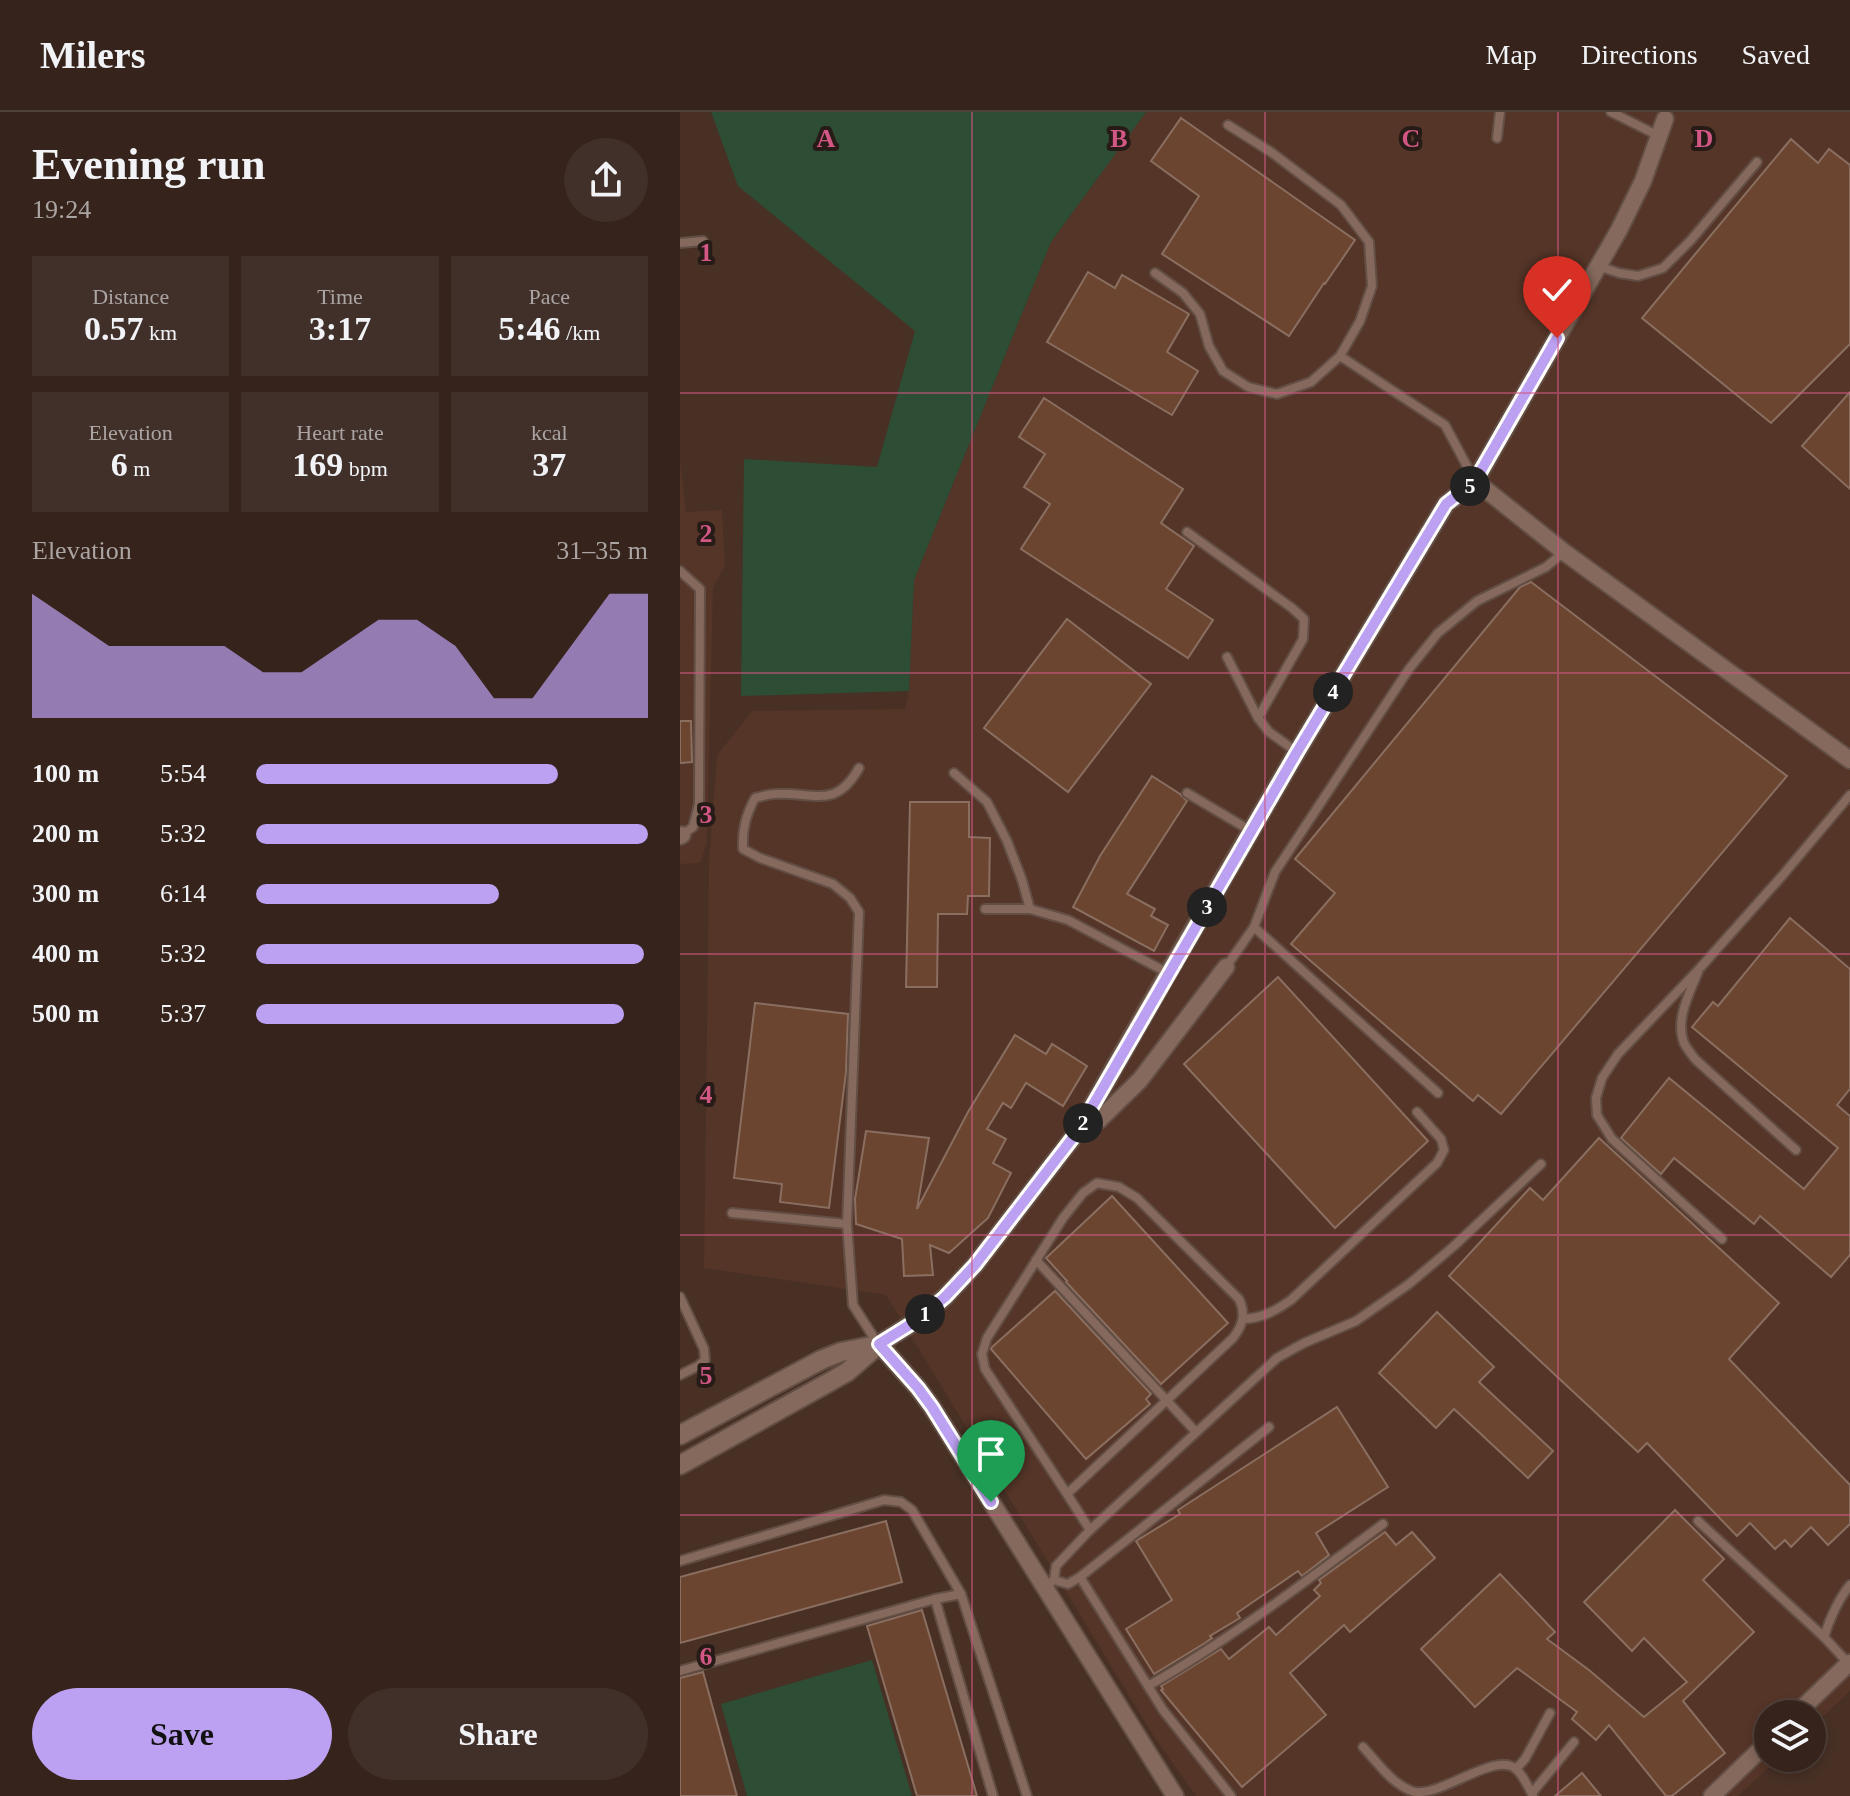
<!DOCTYPE html>
<meta charset="utf-8">
<style>
:root{--surface:#36241c;--page:#413029;--text:#f1f3f6;--muted:#aaa4a3;--line:#50413b;--accent:#bca0f2}
body{margin:0;font-family:"Times New Roman",serif;background:var(--page);color:var(--text);height:100vh;display:flex;flex-direction:column;font-size:30px;white-space:nowrap}
*{box-sizing:border-box;margin:0}
p{font-size:26px;color:var(--muted)}
.icon{flex:none;width:44px;height:44px;fill:none;stroke:currentColor;stroke-width:2;stroke-linecap:round;stroke-linejoin:round}
.map{position:relative;flex:1;overflow:hidden}
.panel{display:flex;flex-direction:column;background:var(--surface);width:680px}
.panel>*{flex:none}
.fabs{position:absolute;left:1074px;top:1588px;display:grid;gap:16px}
.fabs a{display:grid;place-items:center;width:72px;height:72px;border-radius:50%;background:var(--surface);box-shadow:0 4px 12px #0003,0 0 0 2px var(--line);font-size:40px}
.pin{position:absolute;display:grid;place-items:center;width:68px;height:68px;color:#fff;margin:-82px -34px;border-radius:50% 50% 50% 0;rotate:-45deg;box-shadow:0 0 8px #0007}
.pin .icon{rotate:45deg}
.km{position:absolute;width:40px;height:40px;margin:-20px;border-radius:50%;background:#222;color:#fff;font-size:22px;line-height:40px;text-align:center}
.round{display:grid;place-items:center;flex:none;width:84px;height:84px;border-radius:42px;background:var(--page)}
.overview{display:flex;align-items:center;justify-content:space-between;height:136px;padding:0 32px}
h1{font-size:44px;font-weight:700;line-height:60px}
.metrics{display:grid;grid-template-columns:repeat(3,1fr);gap:12px;height:136px;padding:8px 32px}
.metrics div{display:grid;align-content:center;border-radius:0px;background:var(--page);text-align:center}
.metrics b{font-size:34px;font-weight:700}
.metrics small{font-size:22px;font-weight:400}
.metrics p{font-size:22px}
.chart{height:224px;padding:16px 32px}
.chart p{display:flex;justify-content:space-between}
.chart svg{width:100%;height:144px;margin-top:8px;fill:var(--accent);opacity:.7}
.button{display:flex;gap:16px;margin-top:auto;padding:16px 32px}
.button a{flex:1;height:92px;border-radius:48px;background:var(--accent);color:#111;font-size:32px;font-weight:700;line-height:92px;text-align:center}
.button a+a{background:var(--page);color:var(--text)}
ul{padding:0 32px;list-style:none;font-size:26px}
li{display:grid;grid-template-columns:128px 96px 1fr;align-items:center;height:60px}
li i{height:20px;border-radius:10px;background:var(--accent)}
header{display:flex;align-items:center;gap:48px;box-sizing:border-box;height:112px;padding:0 40px;background:var(--surface);border-bottom:2px solid var(--line)}
header strong{font-size:38px}
nav{display:flex;gap:44px;margin-inline-start:auto;font-size:28px}
main{display:flex;flex:1;min-height:0}
.map>svg:first-child{display:block}
</style>
<header>
<strong>Milers</strong>
<nav><a>Map</a><a>Directions</a><a>Saved</a></nav>
</header>
<main>
<section class="panel">
<div class="overview"><div><h1>Evening run</h1><p>19:24</p></div><a class="round"><svg class="icon" aria-label="share" viewBox="0 0 24 24"><path d="M12 15V3M7 8l5-5 5 5M5 13v7h14v-7"/></svg></a></div>
<div class="metrics">
<div><p>Distance</p><b>0.57<small> km</small></b></div>
<div><p>Time</p><b>3:17</b></div>
<div><p>Pace</p><b>5:46<small> /km</small></b></div>
</div>
<div class="metrics">
<div><p>Elevation</p><b>6<small> m</small></b></div>
<div><p>Heart rate</p><b>169<small> bpm</small></b></div>
<div><p>kcal</p><b>37</b></div>
</div>
<div class="chart"><p><span>Elevation</span>31–35 m</p>
<svg viewBox="0 0 160 44" preserveAspectRatio="none"><path d="M0 44V6L10 14L20 22L30 22L40 22L50 22L60 30L70 30L80 22L90 14L100 14L110 22L120 38L130 38L140 22L150 6L160 6V44z"/></svg>
</div>
<ul>
<li><b>100 m</b>5:54<i style="width:77%"></i></li>
<li><b>200 m</b>5:32<i style="width:100%"></i></li>
<li><b>300 m</b>6:14<i style="width:62%"></i></li>
<li><b>400 m</b>5:32<i style="width:99%"></i></li>
<li><b>500 m</b>5:37<i style="width:94%"></i></li>
</ul>
<div class="button"><a>Save</a><a>Share</a></div>
</section>
<div class="map">
<svg width="1170" height="1684" viewBox="0 0 1170 1684">
<rect width="100%" height="100%" fill="#483025"/>
<g fill="#543527">
<polygon points="466,0 1170,0 1170,1579 1132,1615 1132,1602 1088,1602 1088,1646 1099,1646 1058,1684 516,1684 473,1623 206,1183 24,1156 29,749 37,643 72,599 225,597 229,579 234,468 371,130"/>
<polygon points="0,348 6,400 42,398 45,454 33,475 27,730 20,751 0,752"/>
</g>
<g fill="#2d4d35">
<polygon points="31,0 466,0 371,130 234,468 229,579 61,584 64,347 197,355 235,219 58,74"/>
<polygon points="192,1548 232,1684 67,1684 41,1592"/>
</g>
<g fill="#6b4530" stroke="#8a6f61" stroke-width="2">
<polygon points="501,6 675,128 645,172 644,171 609,224 482,142 519,84 471,49"/>
<polygon points="1111,27 1138,51 1149,37 1170,53 1170,232 1091,311 962,206"/>
<polygon points="408,160 435,176 442,163 509,202 487,240 518,259 492,303 367,230"/>
<polygon points="1170,280 1170,377 1122,334"/>
<polygon points="364,286 503,377 481,411 514,434 486,477 533,508 508,546 341,437 370,392 344,375 365,342 339,325"/>
<polygon points="851,470 1107,664 821,1002 798,983 793,989 611,832 655,781 615,747 840,475"/>
<polygon points="387,507 471,572 388,680 304,616"/>
<polygon points="0,609 11,609 12,650 0,651"/>
<polygon points="472,664 500,682 507,689 447,782 475,797 471,804 488,813 474,839 393,795 420,744"/>
<polygon points="230,690 289,690 289,725 310,726 309,784 288,784 287,802 258,802 257,875 226,875"/>
<polygon points="1110,806 1170,857 1170,977 1157,993 1170,1004 1170,1143 1151,1165 1080,1104 1074,1112 994,1046 981,1062 941,1026 989,966 1124,1077 1158,1036 1012,915 1033,890 1038,894"/>
<polygon points="598,865 748,1029 655,1116 504,952"/>
<polygon points="75,891 168,902 166,960 149,1096 100,1090 102,1072 54,1066"/>
<polygon points="335,923 366,942 372,932 407,954 383,994 346,971 331,996 323,991 307,1017 326,1027 313,1051 331,1061 308,1106 269,1141 250,1133 253,1163 224,1164 222,1127 176,1112 175,1087 186,1019 249,1026 237,1097 288,1000"/>
<polygon points="919,1026 1099,1191 1049,1247 1170,1373 1170,1412 1148,1433 1131,1415 1111,1435 1105,1428 1095,1437 1070,1411 1057,1424 967,1331 958,1340 769,1164 850,1076 863,1088"/>
<polygon points="432,1084 548,1211 481,1272 386,1170 387,1169 366,1146"/>
<polygon points="375,1179 471,1282 466,1287 470,1292 406,1347 311,1237 312,1235"/>
<polygon points="757,1200 814,1255 799,1270 873,1339 848,1366 774,1297 756,1316 699,1261"/>
<polygon points="657,1295 708,1375 636,1421 649,1443 622,1464 618,1459 557,1501 560,1506 530,1524 532,1526 525,1531 474,1562 446,1517 492,1488 456,1429 500,1402 498,1398"/>
<polygon points="995,1398 1044,1447 1023,1468 1074,1520 1003,1589 1045,1641 992,1684 986,1684 929,1613 916,1628 892,1607 897,1600 837,1556 795,1595 741,1537 820,1462 875,1520 867,1527 909,1558 964,1605 1007,1570 964,1526 952,1539 904,1490"/>
<polygon points="206,1409 222,1470 0,1531 0,1465"/>
<polygon points="705,1420 716,1433 732,1420 755,1446 670,1520 664,1513 610,1561 646,1603 562,1675 481,1578 483,1577 481,1574 541,1537 549,1547 589,1515 596,1523 640,1484 634,1478 641,1471 639,1468"/>
<polygon points="242,1498 297,1684 237,1684 187,1514"/>
<polygon points="23,1560 57,1684 0,1684 0,1566"/>
<polygon points="902,1661 921,1684 875,1684"/>
</g>
<g fill="none" stroke-linecap="round" stroke-linejoin="round">
<g stroke="#624e44" stroke-width="12">
<g id="service">
<polyline points="931,0 979,24"/>
<polyline points="548,13 591,40 661,93 689,130 692,174 680,209 660,244"/>
<polyline points="817,26 820,0"/>
<polyline points="0,131 23,129"/>
<polyline points="918,154 939,161 958,164 983,156 1011,128 1077,50"/>
<polyline points="475,161 503,181 520,202 529,234 543,259 568,275 597,282 631,270 660,244 765,313 795,369"/>
<polyline points="507,420 612,496 624,507 623,527 578,606"/>
<polyline points="0,459 20,477 19,692 13,715 2,723"/>
<polyline points="547,545 578,606 589,620 617,640"/>
<path d="M179,656C155,699 132,679 94,682C88,682 81,685 75,686C66,703 62,717 63,737L80,746L153,772L170,786L179,800L167,1112L173,1193L198,1232"/>
<polyline points="274,661 307,690 327,729 342,768 350,797"/>
<polyline points="507,681 571,719"/>
<polyline points="305,797 350,797 388,808 488,861"/>
<polyline points="574,815 595,760 729,557 758,521 797,489 866,455 884,440"/>
<polyline points="546,855 574,815 758,981"/>
<path d="M1018,860C1009,882 995,908 1004,931C1007,937 1012,943 1016,948L1116,1038"/>
<polyline points="52,1101 167,1112"/>
<polyline points="1042,1127 932,1027 917,1003 916,986 922,966 938,942 1020,856 1102,764 1170,683"/>
<polyline points="356,1148 516,1320"/>
<polyline points="0,1185 24,1237 25,1248 18,1254 0,1263"/>
<path d="M563,1207C583,1206 595,1199 611,1188L757,1051L764,1038L761,1027L737,1000"/>
<path d="M387,1382L305,1257L302,1242L307,1226L383,1106L403,1081L417,1071L439,1075L457,1086L559,1187C566,1202 563,1213 553,1226L387,1382L410,1418"/>
<polyline points="1018,1409 1144,1525 1168,1551"/>
<polyline points="0,1449 204,1388 221,1390 232,1398 281,1482 347,1684"/>
<path d="M400,1465L468,1574C551,1527 626,1469 703,1412"/>
<polyline points="374,1468 376,1454 410,1418 597,1246 624,1231 676,1209 729,1172 774,1134 861,1052"/>
<polyline points="370,1471 374,1468 388,1472 400,1465 589,1315"/>
<polyline points="255,1487 313,1684"/>
<path d="M1144,1525C1150,1506 1157,1489 1170,1473"/>
<polyline points="0,1559 255,1487 281,1482"/>
<polyline points="468,1574 483,1598 551,1684"/>
<path d="M683,1635C698,1651 713,1674 735,1680C763,1684 815,1639 836,1657C843,1663 849,1676 853,1684"/>
<polyline points="836,1657 845,1647 870,1601"/>
<polyline points="852,1681 894,1630"/>
</g>
</g>
<g stroke="#624e44" stroke-width="20">
<g id="minor">
<polyline points="795,369 884,440 1170,648"/>
<polyline points="0,724 2,723"/>
<polyline points="398,1019 419,1008 460,968 546,855"/>
<polyline points="1116,1602 1169,1551"/>
<polyline points="495,1684 252,1295 238,1276 199,1232 239,1207 265,1185 295,1153 398,1019 488,861 617,640 766,392 795,369 939,118 963,69 985,7"/>
<polyline points="1032,1684 1088,1630"/>
</g>
</g>
<g stroke="#624e44" stroke-width="22">
<g id="tertiary">
<polyline points="0,1323 141,1248 161,1240 196,1233"/>
<polyline points="0,1353 153,1268 167,1260 199,1232"/>
</g>
</g>
<use href="#service" stroke="#84695c" stroke-width="8"/>
<use href="#minor" stroke="#84695c" stroke-width="16"/>
<use href="#tertiary" stroke="#84695c" stroke-width="18"/>
</g>
<g fill="none" stroke-linecap="round" stroke-linejoin="round">
<g stroke="#fff" stroke-width="16">
<polyline id="route" points="311,1390 252,1295 238,1276 199,1232 239,1207 265,1185 295,1153 398,1019 617,640 766,392 795,369 877,226"/>
</g>
<use href="#route" stroke="#bca0f2" stroke-width="10"/>
</g>
<path fill="none" stroke="#d25784" stroke-width="2" stroke-opacity="0.55" d="M292,0V1684M585,0V1684M878,0V1684M0,281H1170M0,561H1170M0,842H1170M0,1123H1170M0,1403H1170"/>
<g font-size="26" text-anchor="middle" font-weight="bold" fill="#d25784" stroke="#261b16" stroke-width="8" stroke-linejoin="round" paint-order="stroke">
<text x="146" y="35">A</text>
<text x="439" y="35">B</text>
<text x="731" y="35">C</text>
<text x="1024" y="35">D</text>
<text x="26" y="149">1</text>
<text x="26" y="430">2</text>
<text x="26" y="711">3</text>
<text x="26" y="991">4</text>
<text x="26" y="1272">5</text>
<text x="26" y="1553">6</text>
</g>
</svg>
<div class="fabs">
<a><svg class="icon" aria-label="layers" viewBox="0 0 24 24"><path d="M12 4l9 5-9 5-9-5zM3 14l9 5 9-5"/></svg></a>
</div>
<div class="pin" style="left:311px;top:1390px;background:#1e9e55"><svg class="icon" aria-label="arrive" viewBox="0 0 24 24"><path d="M6 21V4h12l-3 4 3 4H6"/></svg></div>
<div class="pin" style="left:877px;top:226px;background:#d93025"><svg class="icon" aria-label="check" viewBox="0 0 24 24"><path d="M5 12l5 5 9-10"/></svg></div>
<b class="km" style="left:245px;top:1202px">1</b>
<b class="km" style="left:403px;top:1011px">2</b>
<b class="km" style="left:527px;top:795px">3</b>
<b class="km" style="left:653px;top:580px">4</b>
<b class="km" style="left:790px;top:374px">5</b>
</div>
</main>
